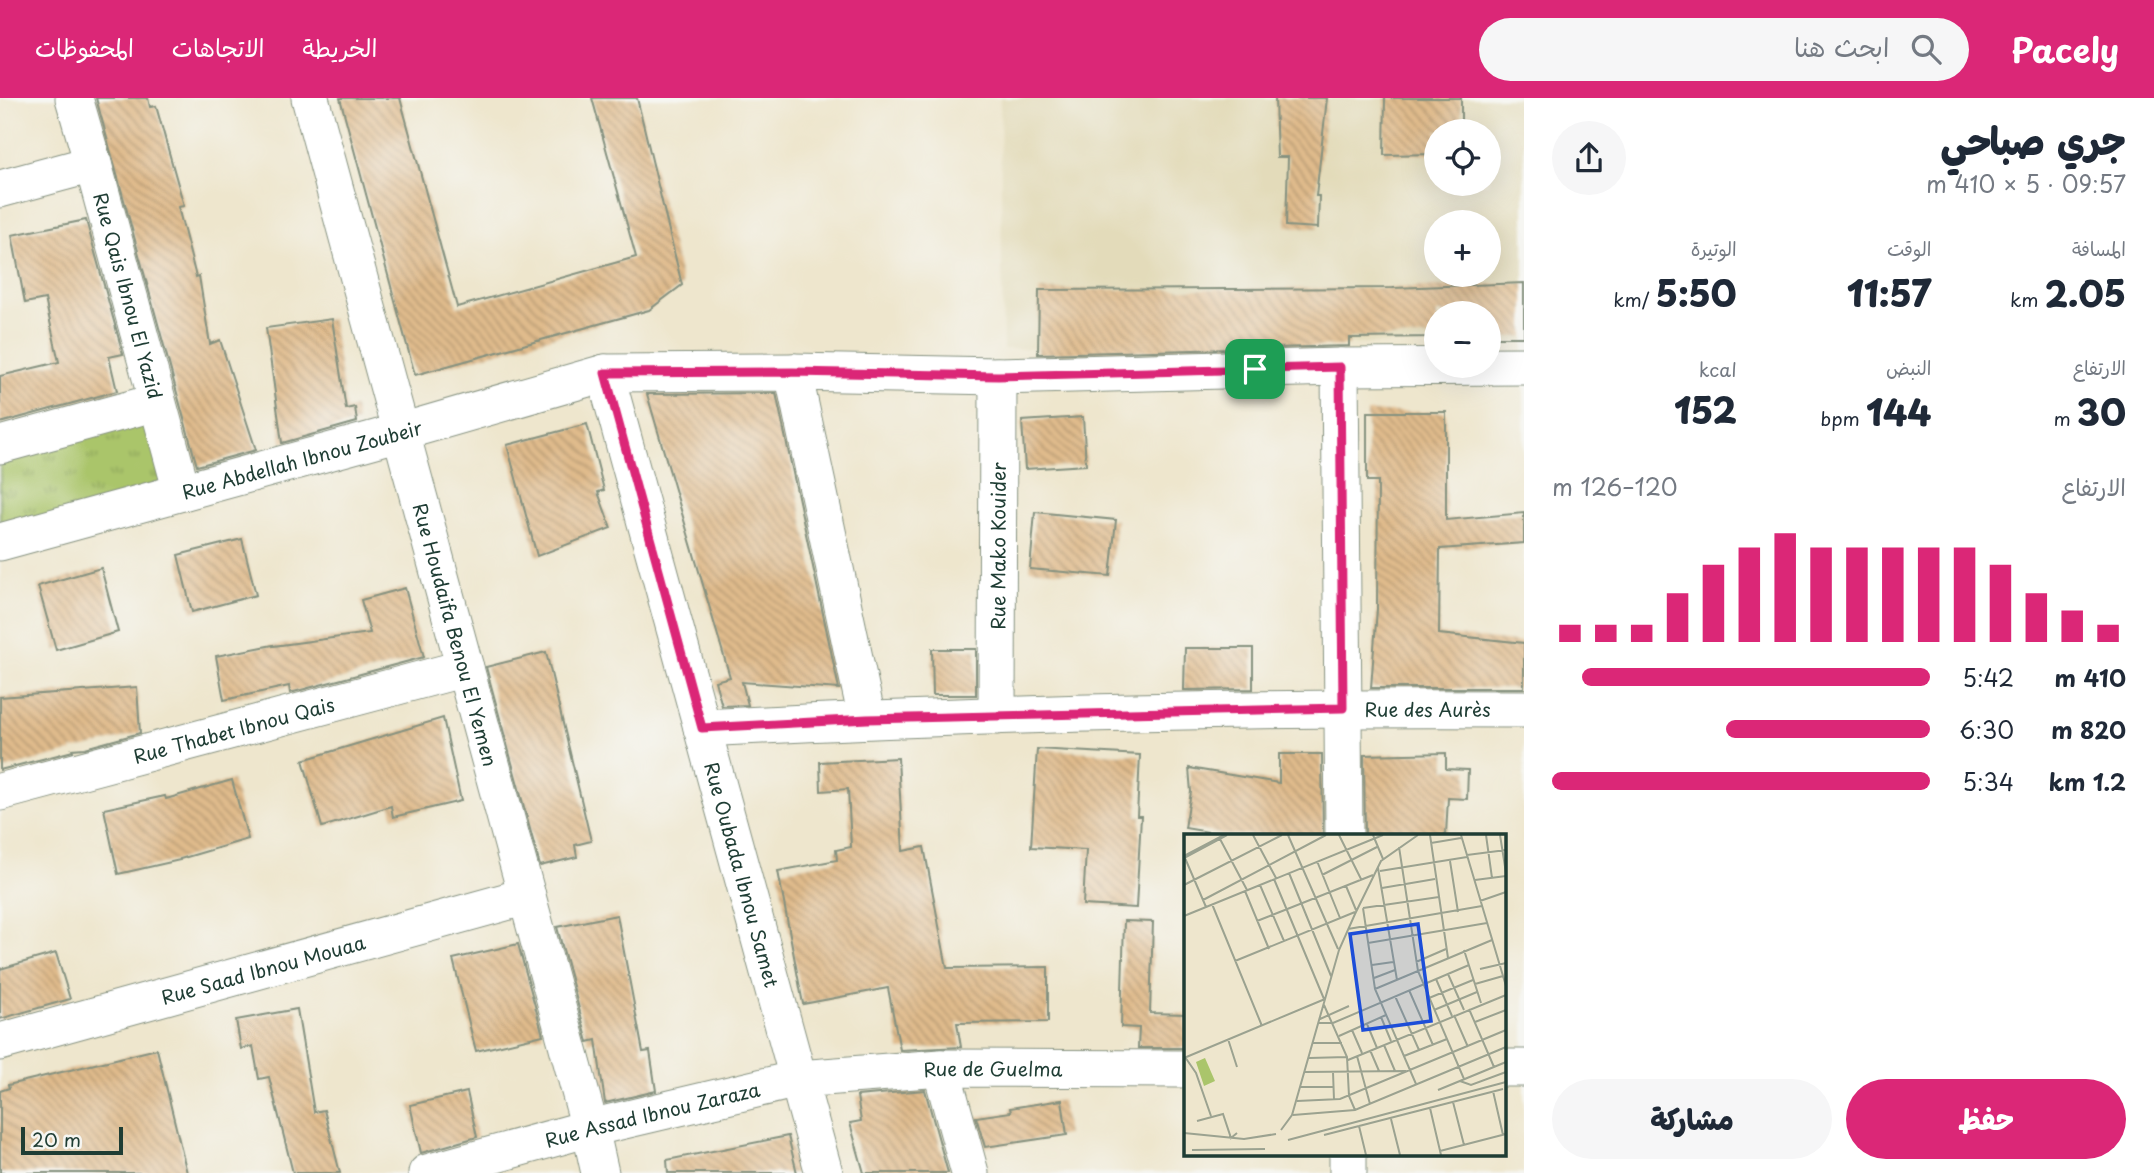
<!DOCTYPE html>
<html lang="ar">
<meta charset="utf-8">
<style>
:root{--surface:#fff;--page:#f6f6f7;--text:#1f2937;--muted:#747a83;--accent:#db2777}
body{margin:0;font-family:"Playpen Sans","Playpen Sans Arabic",sans-serif;background:var(--page);color:var(--text);direction:rtl;height:100vh;display:flex;flex-direction:column;font-size:26px;white-space:nowrap}
*{box-sizing:border-box;margin:0}
p{font-size:23px;color:var(--muted)}
.icon{flex:none;width:38px;height:38px;fill:none;stroke:currentColor;stroke-width:2;stroke-linecap:round;stroke-linejoin:round}
.map{position:relative;flex:1;overflow:hidden;direction:ltr}
.sheet{display:flex;flex-direction:column;background:var(--surface);width:630px}
.sheet>*{flex:none}
.buttons{position:absolute;left:1424px;top:21px;display:grid;gap:14px}
.buttons a{display:grid;place-items:center;width:77px;height:77px;border-radius:50%;background:var(--surface);box-shadow:0 7px 28px #0002;font-size:35px}
.scale{position:absolute;left:21px;bottom:18px;width:102px;box-sizing:border-box;padding-left:7px;border:4px solid #1f3d34;border-top:0;font-size:19px;line-height:24px;white-space:nowrap;color:#1f3d34;-webkit-text-stroke:5px #f6f6f2;paint-order:stroke}
.pin{position:absolute;display:grid;place-items:center;width:60px;height:60px;color:#fff;margin:-30px;border-radius:14px;box-shadow:0 4px 10px #0006}
.round{display:grid;place-items:center;flex:none;width:74px;height:74px;border-radius:37px;background:var(--page)}
.head{display:flex;align-items:center;justify-content:space-between;height:119px;padding:0 28px}
h1{font-size:38px;font-weight:800;line-height:52px}
.stats{display:grid;grid-template-columns:repeat(3,1fr);gap:10px;height:119px;padding:7px 28px}
.stats div{display:grid;align-content:center}
.stats b{font-size:35px;font-weight:800}
.stats small{font-size:19px;font-weight:400}
.stats p{font-size:19px}
.chart{height:196px;padding:14px 28px}
.chart p{display:flex;justify-content:space-between}
.chart svg{width:100%;height:126px;margin-top:7px;stroke:var(--accent);stroke-width:6}
.action{display:flex;gap:14px;margin-top:auto;padding:14px 28px}
.action a{flex:1;height:80px;border-radius:42px;background:var(--accent);color:#fff;font-size:28px;font-weight:800;line-height:80px;text-align:center}
.action a+a{background:var(--page);color:var(--text)}
ul{padding:0 28px;list-style:none;font-size:23px}
li{display:grid;grid-template-columns:112px 84px 1fr;align-items:center;height:52px}
li i{height:18px;border-radius:9px;background:var(--accent)}
header{display:flex;align-items:center;gap:42px;box-sizing:border-box;height:98px;padding:0 35px;background:var(--accent);color:#fff}
header strong{font-size:33px}
nav{display:flex;gap:38px;margin-inline-start:auto;font-size:24px}
.search{width:490px;height:63px;background:var(--page);display:flex;align-items:center;gap:18px;box-sizing:border-box;padding:0 24px;border-radius:38px;color:var(--muted);font-size:26px}
main{display:flex;flex:1;min-height:0}
.map>svg:first-child{display:block}
</style>
<header>
<strong>Pacely</strong>
<div class="search"><svg class="icon" aria-label="search" viewBox="0 0 24 24"><circle cx="10" cy="10" r="6"/><path d="M15 15l6 6"/></svg>ابحث هنا</div>
<nav><a>الخريطة</a><a>الاتجاهات</a><a>المحفوظات</a></nav>
</header>
<main>
<section class="sheet">
<div class="head"><div><h1>جري صباحي</h1><p>09:57 · 5 × 410 m</p></div><a class="round"><svg class="icon" aria-label="share" viewBox="0 0 24 24"><path d="M12 15V3M7 8l5-5 5 5M5 13v7h14v-7"/></svg></a></div>
<div class="stats">
<div><p>المسافة</p><b>2.05<small> km</small></b></div>
<div><p>الوقت</p><b>11:57</b></div>
<div><p>الوتيرة</p><b>5:50<small> /km</small></b></div>
</div>
<div class="stats">
<div><p>الارتفاع</p><b>30<small> m</small></b></div>
<div><p>النبض</p><b>144<small> bpm</small></b></div>
<div><p>kcal</p><b>152</b></div>
</div>
<div class="chart"><p><span>الارتفاع</span>120–126 m</p>
<svg viewBox="0 0 160 44" preserveAspectRatio="none"><path d="M5 44V38M15 44V38M25 44V38M35 44V27M45 44V17M55 44V11M65 44V6M75 44V11M85 44V11M95 44V11M105 44V11M115 44V11M125 44V17M135 44V27M145 44V33M155 44V38"/></svg>
</div>
<ul>
<li><b>410 m</b>5:42<i style="width:92%"></i></li>
<li><b>820 m</b>6:30<i style="width:54%"></i></li>
<li><b>1.2 km</b>5:34<i style="width:100%"></i></li>
</ul>
<div class="action"><a>حفظ</a><a>مشاركة</a></div>
</section>
<div class="map">
<svg width="1524" height="1075" viewBox="0 0 1524 1075">
<defs>
<pattern id="park-tufts" width="24" height="20" patternUnits="userSpaceOnUse" patternTransform="scale(1.75)"><rect width="24" height="20" fill="#aac56b"/><path d="M3 7l-1-3M5 7V3M7 7l1-3M15 17l-1-3M17 17v-4M19 17l1-3" fill="none" stroke="#8aa159"/></pattern>
<pattern id="building-back-hatch" width="6" height="6" patternUnits="userSpaceOnUse" patternTransform="scale(1.75)"><rect width="6" height="6" fill="#e0bb8c"/><path d="M-1 5l2 2M0 0l6 6M5-1l2 2" fill="none" stroke="#b59973"/></pattern>
</defs>
<rect width="100%" height="100%" fill="#f6f6f2"/>
<filter id="ink" filterUnits="userSpaceOnUse"><feTurbulence type="fractalNoise" baseFrequency=".0143" numOctaves="2"/><feDisplacementMap in="SourceGraphic" scale="14" xChannelSelector="R" yChannelSelector="G"/><feConvolveMatrix kernelMatrix="1 2 1 2 8 2 1 2 1" color-interpolation-filters="sRGB"/></filter>
<filter id="wash" filterUnits="userSpaceOnUse"><feTurbulence type="fractalNoise" baseFrequency=".00686" numOctaves="4" result="noise"/><feDisplacementMap in="SourceGraphic" scale="28" xChannelSelector="R" yChannelSelector="G"/><feGaussianBlur stdDeviation="1.57" result="paint"/><feColorMatrix in="noise" values="0 0 0 0 0 0 0 0 0 0 0 0 0 0 0 0 0 1.4 0 .05"/><feComposite in="paint" operator="in"/></filter>
<g filter="url(#wash)">
<rect width="100%" height="100%" fill="#eee6cd"/>
<path fill="#e3dbba" fill-rule="evenodd" d="M1000,0H1524V244H1489V215H1437V245L1003,251ZM1437,33H1489V86H1437ZM1437,124H1489V177H1437Z"/>
<polygon fill="url(#park-tufts)" stroke="#648150" stroke-width="2" points="153,314 173,388 0,435 0,355"/>
<g id="blocks">
<g fill="url(#building-back-hatch)">
<polygon points="96,0 148,0 150,9 156,8 184,108 178,109 196,179 199,178 210,246 220,242 256,352 197,368"/>
<polygon points="340,0 400,0 457,209 636,159 592,0 637,0 682,187 649,212 415,277"/>
<polygon points="1275,0 1327,0 1316,98 1319,98 1318,130 1286,128 1288,59 1277,59"/>
<polygon points="1385,0 1461,0 1461,33 1437,33 1437,56 1384,57"/>
<polygon points="86,122 123,256 109,259 117,293 0,325 0,278 59,264 45,201 25,205 12,137"/>
<polygon points="1524,185 1524,239 1489,239 1489,215 1437,215 1437,239 1349,240 1349,248 1038,256 1039,192 1393,190"/>
<polygon points="332,221 346,311 355,309 357,324 282,345 266,230"/>
<polygon points="776,295 839,591 742,584 748,607 722,608 715,583 730,579 647,296"/>
<polygon points="1367,314 1446,314 1446,422 1524,415 1524,445 1440,451 1439,536 1524,545 1524,590 1371,590 1377,511 1378,383 1367,383"/>
<polygon points="1083,319 1086,367 1025,371 1022,323"/>
<polygon points="587,326 604,392 598,394 611,430 537,458 507,347"/>
<polygon points="1035,414 1116,422 1110,478 1030,471"/>
<polygon points="242,441 256,497 192,514 178,457"/>
<polygon points="101,470 118,534 56,552 38,488"/>
<polygon points="405,490 424,559 290,595 289,588 224,602 216,558 273,547 273,548 370,535 361,502"/>
<polygon points="1185,550 1253,550 1253,591 1184,592"/>
<polygon points="932,551 976,551 976,597 933,597"/>
<polygon points="546,554 591,743 575,747 577,759 540,768 486,569"/>
<polygon points="137,589 140,635 85,650 72,651 73,653 0,672 0,599"/>
<polygon points="443,620 461,703 393,719 391,708 322,729 303,662"/>
<polygon points="1037,651 1140,657 1137,718 1141,718 1136,810 1083,807 1086,752 1031,749"/>
<polygon points="1446,655 1446,671 1468,672 1467,701 1448,700 1446,737 1365,737 1364,657"/>
<polygon points="1279,656 1322,656 1323,737 1226,737 1185,730 1191,694 1189,670 1279,685"/>
<polygon points="898,660 903,753 924,749 947,870 1048,869 1048,924 957,925 961,949 900,952 888,890 803,906 778,773 837,762 836,752 851,749 848,691 821,693 820,664"/>
<polygon points="232,682 248,741 180,761 180,762 118,776 104,711 165,698 166,701"/>
<polygon points="617,817 643,954 650,953 656,993 605,1005 596,942 588,944 557,829"/>
<polygon points="1124,823 1153,824 1150,915 1186,916 1186,950 1138,950 1139,930 1121,929"/>
<polygon points="518,846 543,937 476,953 453,861"/>
<polygon points="56,855 70,901 0,921 0,871"/>
<polygon points="297,911 314,1014 324,1012 340,1075 293,1075 269,979 259,981 253,948 241,951 236,922"/>
<polygon points="157,951 187,1075 0,1075 0,993 9,990 8,987"/>
<polygon points="925,992 948,1075 864,1075 850,1025 861,1023 857,998"/>
<polygon points="467,994 477,1039 421,1055 410,1007"/>
<polygon points="1062,1002 1067,1037 985,1049 976,1019 1011,1014 1010,1010"/>
<polygon points="788,1038 797,1075 668,1075 667,1062"/>
</g>
</g>
</g>
<g filter="url(#ink)">
<use href="#blocks" fill-opacity="0" stroke="#869280" stroke-width="2"/>
<g fill="none" stroke-linecap="round" stroke-linejoin="round">
<g stroke="#869280" stroke-width="39">
<g id="street">
<path id="s1" d="M74,0L93,66L182,394"/>
<path id="s2" d="M310,0L590,1030L600,1075"/>
<polyline points="0,91 93,66"/>
<polyline points="1340,269 1344,737"/>
<polyline points="793,274 867,621"/>
<path id="s3" d="M605,275L824,1075"/>
<polyline points="0,347 157,304"/>
<path id="s4" d="M0,444L401,334L605,275L793,274L998,278L1340,269L1524,268"/>
<path id="s5" d="M997,618L998,278"/>
<path id="s6" d="M702,630C976,616 1250,609 1524,611"/>
<path id="s7" d="M0,694L465,570"/>
<path id="s8" d="M0,944L527,798"/>
<polyline points="941,970 970,1075"/>
<polyline points="1505,970 1524,970"/>
<polyline points="1348,1056 1348,1075"/>
<path id="s9" d="M427,1075L590,1030L798,981L941,970L1186,971"/>
</g>
</g>
<use href="#street" stroke="#fff" stroke-width="37"/>
</g>
</g>
<g fill="none" stroke-linecap="round" stroke-linejoin="round" filter="url(#ink)">
<g stroke="#fff" stroke-width="14">
<polygon id="route" points="1340,269 1343,610 867,621 702,630 605,275 793,274 998,278"/>
</g>
<use href="#route" stroke="#db2777" stroke-width="9"/>
</g>
<g text-anchor="middle" dominant-baseline="central" stroke-width="5" stroke-linejoin="round" paint-order="stroke">
<g font-size="19" fill="#1f3d34" stroke="#f6f6f2">
<text stroke="none"><textPath href="#s1" startOffset="205">Rue Qais Ibnou El Yazid</textPath></text>
<text stroke="none"><textPath href="#s4" startOffset="313">Rue Abdellah Ibnou Zoubeir</textPath></text>
<text stroke="none"><textPath href="#s5" startOffset="170">Rue Mako Kouider</textPath></text>
<text stroke="none"><textPath href="#s2" startOffset="556">Rue Houdaifa Benou El Yemen</textPath></text>
<text stroke="none"><textPath href="#s6" startOffset="726">Rue des Aurès</textPath></text>
<text stroke="none"><textPath href="#s7" startOffset="242">Rue Thabet Ibnou Qais</textPath></text>
<text stroke="none"><textPath href="#s3" startOffset="520">Rue Oubada Ibnou Samet</textPath></text>
<text stroke="none"><textPath href="#s8" startOffset="273">Rue Saad Ibnou Mouaa</textPath></text>
<text stroke="none"><textPath href="#s9" startOffset="578">Rue de Guelma</textPath></text>
<text stroke="none"><textPath href="#s9" startOffset="233">Rue Assad Ibnou Zaraza</textPath></text>
</g>
</g>
<g transform="translate(1184 736)">
<rect width="322" height="322" fill="#eee6cd"/>
<path d="M21,224L31,247L20,252L12,228Z" fill="#aac56b"/>
<path fill="none" stroke="#9ba290" stroke-width="2" d="M69,1L92,44M104,1L154,115M155,1L177,45M189,1L199,25M246,1L264,124M277,1L322,152M302,1L308,44M316,1L322,39M36,5L63,56M247,9L277,4M215,13L234,137L280,245M283,21L322,16M0,22L40,1M0,24L43,1M1,24L22,73M133,27L156,84M266,27L274,78M194,34L213,146M196,37L283,23M105,39L147,142M138,41L193,13M90,45L140,165M291,46L322,42M0,51L98,1M76,51L100,107M162,52L172,76M198,54L251,45M61,57L85,115M19,66L142,1M296,67L322,58M28,70L78,192M179,74L191,155L232,250M179,74L255,63M0,82L199,1M73,87L189,41M164,95L298,72M184,109L303,89M280,116L297,169M51,127L171,78M232,128L262,115M188,131L209,128M296,135L322,129M264,140L280,176M190,144L211,136M252,145L268,182M291,150L319,142M191,155L308,106M225,156L249,211M211,162L235,216M245,164L289,146M140,171L163,223L165,262L171,276M285,175L310,233M250,176L293,158M270,181L284,213M197,183L207,207M136,185L165,172M291,188L322,176M135,189H149L285,131M183,190L193,214M168,196L178,219M155,202L202,181M44,205L53,233M129,209H158M200,211L211,237M186,216L195,237M173,222L186,270M220,222L263,205M1,223L12,239L27,282M0,224L141,165M125,224L163,223M164,226L322,161M121,238L222,237M149,238L150,266M276,247L287,251L322,238M117,253H150M254,256L322,228M309,257L319,301M113,267L156,265L322,196M269,268L280,311M246,274L257,321M109,281L171,276L322,213M207,285L216,321M13,287L39,280L47,304L53,299M175,292L319,255M97,296L108,281L155,116L171,80L197,27L234,1M0,299L60,305L92,300M140,301L175,292L182,321M104,306L322,248M8,316L81,315M256,317L322,300"/>
<path fill="#1d4ed8" fill-opacity="0.15" stroke="#1d4ed8" stroke-width="3.5" d="M234,90L247,187L179,196L166,100Z"/>
<rect width="322" height="322" fill="none" stroke="#1f3d34" stroke-width="3.5"/>
</g>
</svg>
<div class="buttons">
<a><svg class="icon" aria-label="locate" viewBox="0 0 24 24"><circle cx="12" cy="12" r="6"/><path d="M12 2v4M12 18v4M2 12h4M18 12h4"/></svg></a>
<a>+</a>
<a>−</a>
</div>
<div class="scale">20 m</div>
<div class="pin" style="left:1255px;top:271px;background:#1e9e55"><svg class="icon" aria-label="arrive" viewBox="0 0 24 24"><path d="M6 21V4h12l-3 4 3 4H6"/></svg></div>
</div>
</main>
